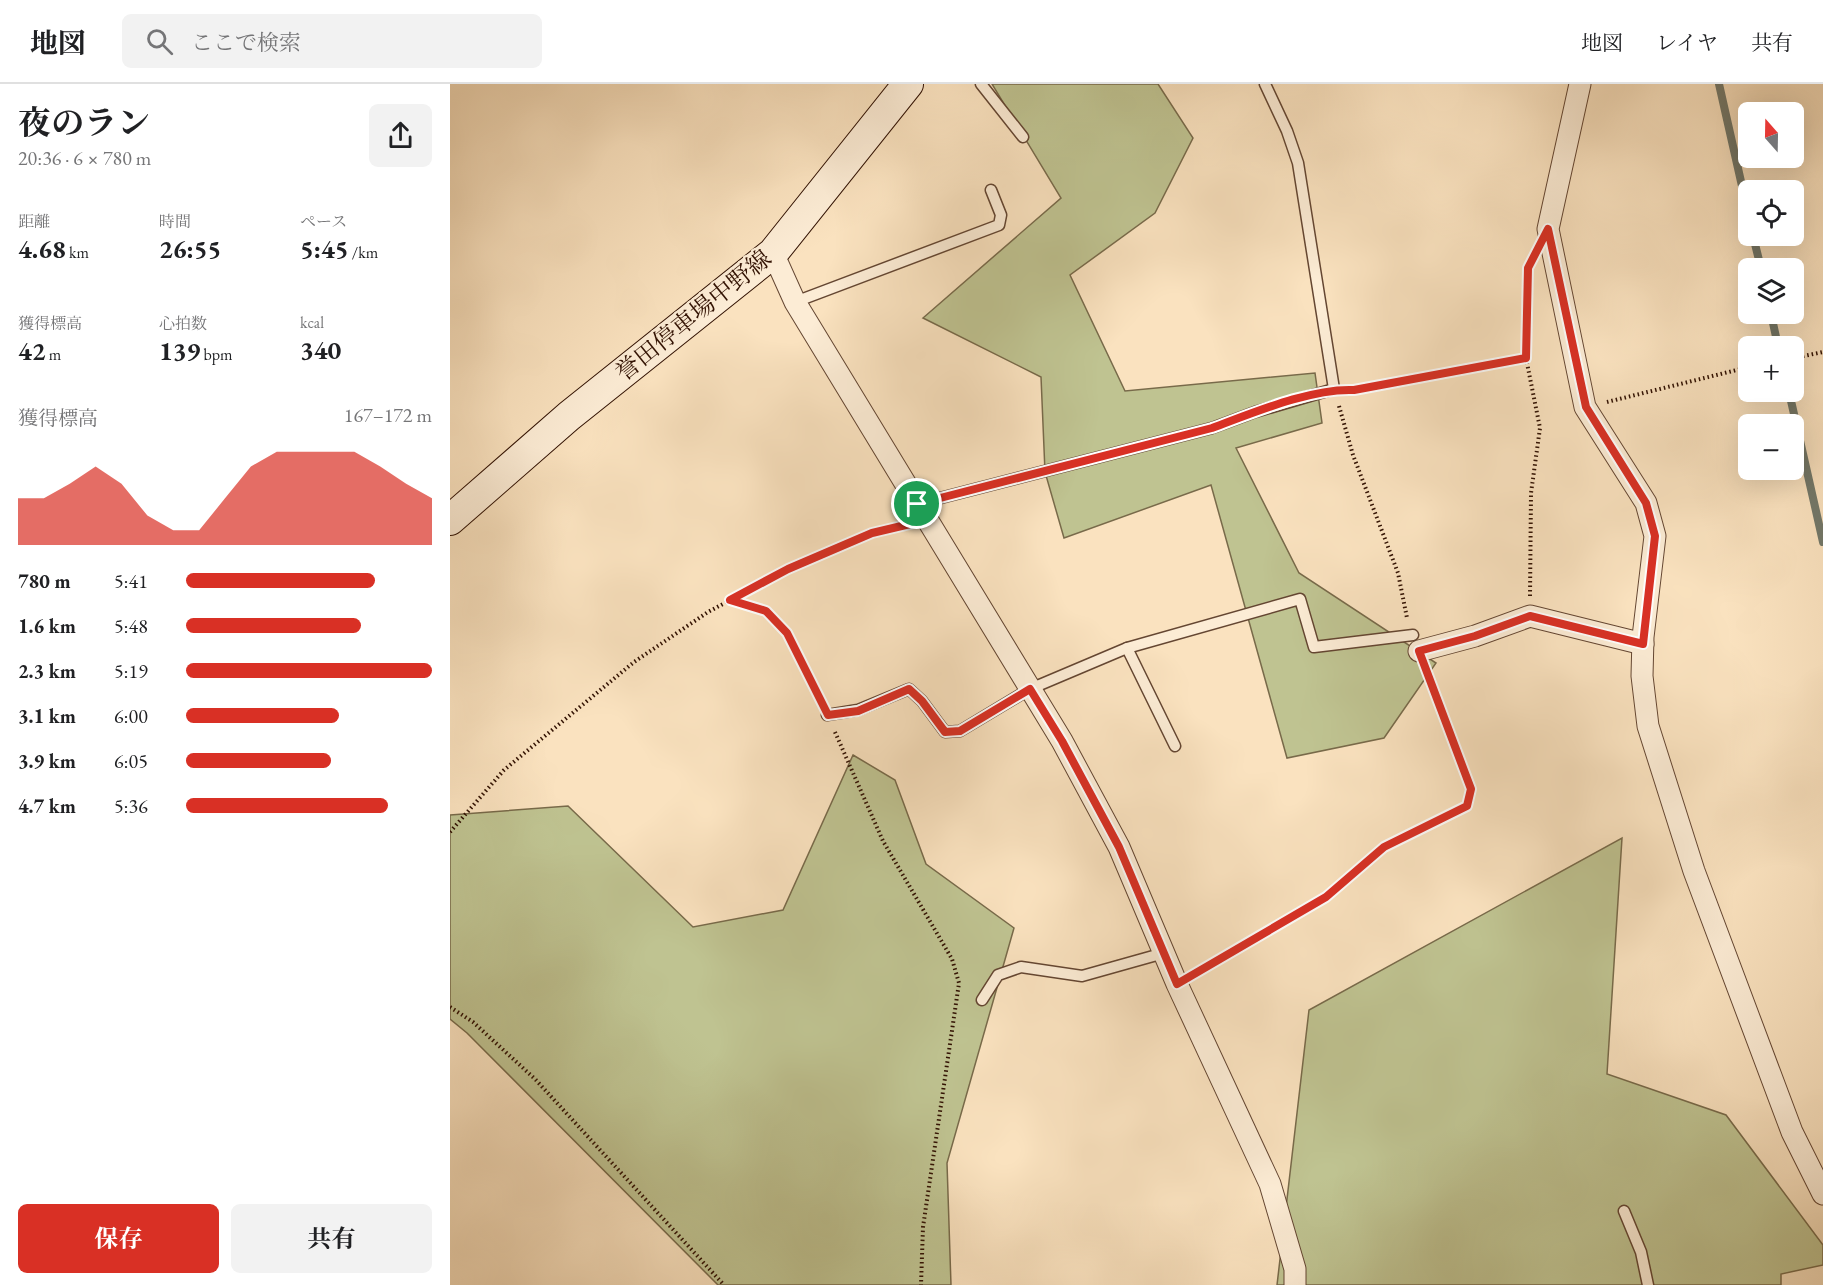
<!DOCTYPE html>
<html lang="ja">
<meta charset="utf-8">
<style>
:root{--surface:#fff;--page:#f2f2f2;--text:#202124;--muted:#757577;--line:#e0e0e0;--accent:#d93025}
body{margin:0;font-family:"EB Garamond","Noto Serif JP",serif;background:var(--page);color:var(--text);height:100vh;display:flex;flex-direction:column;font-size:22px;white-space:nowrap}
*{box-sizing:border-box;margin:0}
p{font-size:20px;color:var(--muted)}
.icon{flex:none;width:33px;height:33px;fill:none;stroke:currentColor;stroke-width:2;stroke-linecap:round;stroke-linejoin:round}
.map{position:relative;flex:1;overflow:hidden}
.panel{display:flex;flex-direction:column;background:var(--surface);width:450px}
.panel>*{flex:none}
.needle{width:39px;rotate:340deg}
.fabs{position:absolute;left:1288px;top:18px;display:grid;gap:12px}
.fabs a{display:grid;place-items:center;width:66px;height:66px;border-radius:9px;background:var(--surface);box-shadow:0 6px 24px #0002;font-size:30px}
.pin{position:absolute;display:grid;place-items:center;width:51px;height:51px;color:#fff;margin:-26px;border:3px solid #fff;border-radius:50%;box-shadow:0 2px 6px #0007}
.round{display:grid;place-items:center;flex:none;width:63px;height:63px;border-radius:9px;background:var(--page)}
.overview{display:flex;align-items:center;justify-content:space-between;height:102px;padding:0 18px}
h1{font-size:33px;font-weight:700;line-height:45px}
.stats{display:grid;grid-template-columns:repeat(3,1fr);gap:9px;height:102px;padding:6px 18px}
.stats div{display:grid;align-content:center}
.stats b{font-size:26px;font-weight:700}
.stats small{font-size:16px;font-weight:400}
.stats p{font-size:16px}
.chart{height:168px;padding:12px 18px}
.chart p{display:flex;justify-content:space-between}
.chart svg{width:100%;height:108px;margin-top:6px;fill:var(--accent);opacity:.7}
.cta{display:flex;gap:12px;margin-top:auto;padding:12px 18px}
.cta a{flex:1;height:69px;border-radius:9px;background:var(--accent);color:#fff;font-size:24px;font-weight:700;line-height:69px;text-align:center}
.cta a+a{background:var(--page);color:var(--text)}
ul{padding:0 18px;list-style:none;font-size:20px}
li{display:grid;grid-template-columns:96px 72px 1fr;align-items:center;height:45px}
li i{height:15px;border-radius:8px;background:var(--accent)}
header{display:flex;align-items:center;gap:36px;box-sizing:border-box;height:84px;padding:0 30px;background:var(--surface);border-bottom:2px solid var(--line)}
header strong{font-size:28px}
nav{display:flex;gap:33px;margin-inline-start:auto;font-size:21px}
.search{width:420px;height:54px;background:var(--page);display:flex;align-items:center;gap:15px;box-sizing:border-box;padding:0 21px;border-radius:9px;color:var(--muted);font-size:22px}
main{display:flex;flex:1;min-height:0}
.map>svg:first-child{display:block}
</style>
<header>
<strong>地図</strong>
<div class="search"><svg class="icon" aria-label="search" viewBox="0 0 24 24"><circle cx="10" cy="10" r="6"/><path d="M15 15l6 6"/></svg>ここで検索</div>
<nav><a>地図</a><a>レイヤ</a><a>共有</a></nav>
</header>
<main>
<section class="panel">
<div class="overview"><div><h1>夜のラン</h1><p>20:36 · 6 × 780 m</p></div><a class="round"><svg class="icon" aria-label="share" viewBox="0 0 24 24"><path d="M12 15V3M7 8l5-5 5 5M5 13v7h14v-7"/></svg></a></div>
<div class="stats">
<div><p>距離</p><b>4.68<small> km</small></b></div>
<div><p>時間</p><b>26:55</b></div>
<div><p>ペース</p><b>5:45<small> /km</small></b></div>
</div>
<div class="stats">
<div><p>獲得標高</p><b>42<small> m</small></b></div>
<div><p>心拍数</p><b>139<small> bpm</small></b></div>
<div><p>kcal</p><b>340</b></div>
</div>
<div class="chart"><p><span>獲得標高</span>167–172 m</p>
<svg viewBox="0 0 160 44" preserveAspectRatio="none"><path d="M0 44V25L10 25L20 19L30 12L40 19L50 32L60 38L70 38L80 25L90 12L100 6L110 6L120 6L130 6L140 12L150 19L160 25V44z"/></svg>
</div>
<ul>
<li><b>780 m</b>5:41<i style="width:77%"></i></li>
<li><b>1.6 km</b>5:48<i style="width:71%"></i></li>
<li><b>2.3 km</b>5:19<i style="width:100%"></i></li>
<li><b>3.1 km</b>6:00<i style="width:62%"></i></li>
<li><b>3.9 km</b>6:05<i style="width:59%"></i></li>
<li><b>4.7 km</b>5:36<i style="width:82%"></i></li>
</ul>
<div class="cta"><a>保存</a><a>共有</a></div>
</section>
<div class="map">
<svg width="1373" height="1201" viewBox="0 0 1373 1201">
<rect width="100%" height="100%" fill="#fae2bf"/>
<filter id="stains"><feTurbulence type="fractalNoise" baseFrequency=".00333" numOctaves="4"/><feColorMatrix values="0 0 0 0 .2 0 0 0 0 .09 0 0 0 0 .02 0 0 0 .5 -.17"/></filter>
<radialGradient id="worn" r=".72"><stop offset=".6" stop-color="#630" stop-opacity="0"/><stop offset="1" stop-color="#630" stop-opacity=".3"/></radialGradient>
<g fill="#bfc391" stroke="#786a4a" stroke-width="1.5">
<polygon points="542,0 708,0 743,54 705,129 620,191 675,307 865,289 872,339 786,364 849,489 986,579 934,654 837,674 761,401 614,454 595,388 591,293 473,234 611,114"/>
<polygon points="403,671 445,696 476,780 564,844 497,1079 501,1201 268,1201 17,949 0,935 0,731 118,722 243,843 333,826"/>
<polygon points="1172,754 1157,990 1276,1031 1373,1161 1373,1181 1331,1190 1331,1201 827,1201 859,926"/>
</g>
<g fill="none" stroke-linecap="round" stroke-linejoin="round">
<g stroke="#73796b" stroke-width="8">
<polyline points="1269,0 1299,133"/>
<polyline points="1303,152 1311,184"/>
<polyline points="1321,230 1328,262"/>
<polyline points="1339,308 1373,458"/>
</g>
<g stroke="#644632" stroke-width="13">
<g id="service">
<polyline points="531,0 573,53"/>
<polyline points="345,218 549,141 551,131 541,106"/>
<polyline points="467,420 762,344 805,328 884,305 848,79 837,47 815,0"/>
<polyline points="677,564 725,662"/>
<polyline points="377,631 408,626 459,605 472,617 495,648 510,647 580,605 677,564 850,515 864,563 963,551"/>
<polyline points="532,916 548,891 571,883 632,892 714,869"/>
<polyline points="1174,1127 1191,1168 1198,1201"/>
</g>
</g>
<g stroke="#644632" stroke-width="23">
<g id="minor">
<polyline points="1130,0 1098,145 1135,323 1196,419 1205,452 1193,553 1192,592 1198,642 1244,787 1342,1048 1373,1110"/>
<polyline points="323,169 345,218 612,657 669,763 727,900 820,1100 845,1185 845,1201"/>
<polyline points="969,567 1025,552 1080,532 1193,560"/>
</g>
</g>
<g stroke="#321203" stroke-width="32">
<polyline id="secondary" points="0,436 119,332 323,169 458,0"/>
</g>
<g stroke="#321203" stroke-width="4" stroke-dasharray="1.5 3" stroke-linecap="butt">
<polyline points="1344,274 1373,268"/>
<polyline points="902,306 1076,274"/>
<polyline points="1157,318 1299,283"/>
<polyline points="889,322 903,371 948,489 957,534"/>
<polyline points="1080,512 1081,409 1090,344 1076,274 1078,184 1081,177"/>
<polyline points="280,516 316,527 337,549 371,617"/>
<polyline points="385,648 433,757 502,875 509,899 473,1143 471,1201"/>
<polyline points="0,748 54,686 184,578 258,528 338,485 422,449 456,441"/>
<polyline points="746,889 876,813 935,763 1017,722 1021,705 976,586"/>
<polyline points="0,923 23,938 85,995 274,1201"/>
</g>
<use href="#service" stroke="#fcecd5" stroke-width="10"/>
<use href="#minor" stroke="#fcecd5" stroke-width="21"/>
<use href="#secondary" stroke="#fcecd5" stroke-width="30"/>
</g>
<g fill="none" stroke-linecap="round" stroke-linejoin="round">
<g stroke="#fff" stroke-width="12">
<path id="route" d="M1098,145L1136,323L1196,419L1205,452L1193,560L1080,532L1025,552L969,567L1021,705L1017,722L934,763L876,813L727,900L669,763L612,657L580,605L510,647L495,648L472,617L459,605L408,627L378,631L337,549L316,527L280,516L338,485L422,449L477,436L467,420L762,344C803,329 861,304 904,306L1076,274L1078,184Z"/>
</g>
<use href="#route" stroke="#d93025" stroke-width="8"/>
</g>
<g text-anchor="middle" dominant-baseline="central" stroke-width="4.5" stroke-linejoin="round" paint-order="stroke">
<g font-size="24" fill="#321203" stroke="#fcecd5">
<text transform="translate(243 231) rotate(-39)">誉田停車場中野線</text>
</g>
</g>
<rect width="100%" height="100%" filter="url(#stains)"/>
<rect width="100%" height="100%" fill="url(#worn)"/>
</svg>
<div class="fabs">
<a><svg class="needle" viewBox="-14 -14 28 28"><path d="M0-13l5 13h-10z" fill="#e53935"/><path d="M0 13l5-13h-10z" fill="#757577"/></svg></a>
<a><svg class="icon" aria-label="locate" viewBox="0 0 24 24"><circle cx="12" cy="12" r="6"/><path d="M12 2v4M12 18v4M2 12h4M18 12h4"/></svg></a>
<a><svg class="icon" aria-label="layers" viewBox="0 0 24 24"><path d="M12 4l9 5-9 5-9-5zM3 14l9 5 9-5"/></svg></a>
<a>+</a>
<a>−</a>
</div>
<div class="pin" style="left:467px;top:420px;background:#1e9e55"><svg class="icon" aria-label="arrive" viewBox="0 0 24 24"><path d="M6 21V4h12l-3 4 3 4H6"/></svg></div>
</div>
</main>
